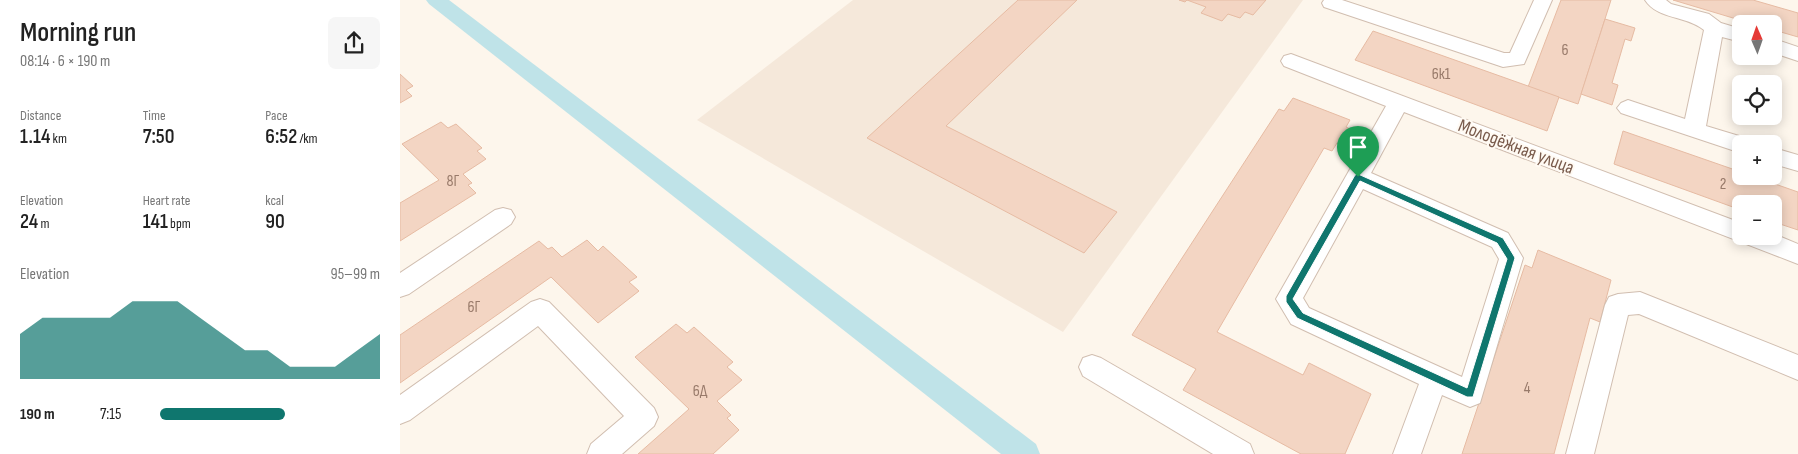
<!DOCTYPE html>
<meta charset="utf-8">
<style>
:root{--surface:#fff;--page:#f6f6f6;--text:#222;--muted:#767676;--accent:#0f766e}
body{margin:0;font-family:"Sofia Sans Condensed",sans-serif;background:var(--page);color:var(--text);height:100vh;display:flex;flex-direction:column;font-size:19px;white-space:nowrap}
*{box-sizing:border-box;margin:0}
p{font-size:16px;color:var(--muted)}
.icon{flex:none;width:28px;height:28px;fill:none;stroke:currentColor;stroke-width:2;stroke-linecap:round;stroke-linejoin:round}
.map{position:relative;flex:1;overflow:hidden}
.side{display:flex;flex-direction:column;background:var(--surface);width:400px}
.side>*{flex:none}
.needle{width:32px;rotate:358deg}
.buttons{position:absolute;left:1332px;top:15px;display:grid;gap:10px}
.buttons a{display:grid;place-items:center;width:50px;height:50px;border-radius:8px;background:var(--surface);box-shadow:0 2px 12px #0003;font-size:25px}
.pin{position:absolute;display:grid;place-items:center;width:42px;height:42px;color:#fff;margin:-51px -21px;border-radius:50% 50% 50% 0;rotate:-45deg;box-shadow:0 0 5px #0007}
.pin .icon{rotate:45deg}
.round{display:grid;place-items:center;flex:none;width:52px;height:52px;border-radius:8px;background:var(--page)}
.head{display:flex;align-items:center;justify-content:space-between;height:85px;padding:0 20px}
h1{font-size:28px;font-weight:600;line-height:38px}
.metrics{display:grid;grid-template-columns:repeat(3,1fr);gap:8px;height:85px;padding:5px 20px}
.metrics div{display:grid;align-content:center}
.metrics b{font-size:21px;font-weight:600}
.metrics small{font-size:14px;font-weight:400}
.metrics p{font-size:14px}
.chart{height:140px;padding:10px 20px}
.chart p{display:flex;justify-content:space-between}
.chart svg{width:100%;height:90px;margin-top:5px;fill:var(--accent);opacity:.7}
ul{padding:0 20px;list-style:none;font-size:16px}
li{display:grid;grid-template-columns:80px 60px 1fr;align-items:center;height:38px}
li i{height:12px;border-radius:6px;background:var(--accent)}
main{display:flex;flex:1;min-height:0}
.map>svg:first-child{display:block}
</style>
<main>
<section class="side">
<div class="head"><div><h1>Morning run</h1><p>08:14 · 6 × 190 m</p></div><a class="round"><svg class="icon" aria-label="share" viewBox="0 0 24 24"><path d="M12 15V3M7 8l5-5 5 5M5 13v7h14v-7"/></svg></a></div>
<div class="metrics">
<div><p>Distance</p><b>1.14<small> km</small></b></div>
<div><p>Time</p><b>7:50</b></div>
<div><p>Pace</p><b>6:52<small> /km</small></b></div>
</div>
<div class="metrics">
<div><p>Elevation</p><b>24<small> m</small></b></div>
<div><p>Heart rate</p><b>141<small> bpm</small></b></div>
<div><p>kcal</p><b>90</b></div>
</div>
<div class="chart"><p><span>Elevation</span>95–99 m</p>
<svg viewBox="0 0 160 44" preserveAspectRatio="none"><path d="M0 44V22L10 14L20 14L30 14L40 14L50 6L60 6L70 6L80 14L90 22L100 30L110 30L120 38L130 38L140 38L150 30L160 22V44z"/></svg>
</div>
<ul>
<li><b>190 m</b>7:15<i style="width:57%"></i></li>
</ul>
</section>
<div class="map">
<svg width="1398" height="454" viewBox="0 0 1398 454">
<rect width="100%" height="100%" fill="#fdf6ec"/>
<polygon fill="#f5e8da" points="453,0 903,0 663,332 297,120"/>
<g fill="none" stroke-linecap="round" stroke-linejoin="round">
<polygon fill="#bfe3e8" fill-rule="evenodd" points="26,0 49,0 636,444 640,454 601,454 29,4"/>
</g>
<g fill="#f3d5c3" stroke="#e6bba3">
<polygon points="618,0 677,0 546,126 717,212 684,253 467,138"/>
<polygon points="779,0 866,0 853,15 845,12 840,18 828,14 822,21 801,13 806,7 787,0 785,2"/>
<polygon points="1161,0 1211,0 1178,104 1128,87"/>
<polygon points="1273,0 1353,0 1398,13 1398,37 1374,30 1374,24 1353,24"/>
<polygon points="1205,19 1235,28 1231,41 1225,39 1212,83 1218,85 1212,105 1181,94"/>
<polygon points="973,31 1159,97 1147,131 955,60"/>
<polygon points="0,74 13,86 6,90 12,96 0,103"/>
<polygon points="893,98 950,120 946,127 950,129 941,145 937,143 932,151 924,148 817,332 903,375 909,363 971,394 945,454 901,454 783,390 796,369 732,335 879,109 884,111"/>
<polygon points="41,122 48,128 56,124 82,148 77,151 86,159 63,174 72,183 68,185 76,193 0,241 0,203 39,180 2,144"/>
<polygon points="1223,131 1341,172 1341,176 1352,176 1398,192 1398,230 1374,222 1374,204 1341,204 1341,210 1214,164"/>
<polygon points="187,240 198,251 203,246 237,277 229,282 239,291 198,323 151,277 0,383 0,335 139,241 148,249 152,247 162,257"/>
<polygon points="1138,250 1211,280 1200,322 1190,318 1154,454 1062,454 1125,265 1132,268"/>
<polygon points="276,324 287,333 294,327 333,362 327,367 342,380 317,401 331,415 327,418 339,430 313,454 238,454 289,409 235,357"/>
</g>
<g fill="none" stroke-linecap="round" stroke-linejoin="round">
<g stroke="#d1beb0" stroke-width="2">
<g id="minor">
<polygon points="924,0 942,0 1104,53 1110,53 1134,0 1152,0 1124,64 1103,67 924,7 922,3"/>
<path d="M1245,0H1266L1271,4L1309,14L1321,23L1341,29V42L1322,37L1306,126L1349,139L1351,144H1341V153L1221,113L1217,108L1221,103L1228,100L1285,119L1304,30C1286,15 1258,20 1245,0Z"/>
<polygon points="1374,39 1398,47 1398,61 1374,53"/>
<path d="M891,54L1341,223V236H1374V234L1398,244V264L1004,112L971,173L1108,233L1123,258L1080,403L1070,407L1042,395L1021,454H993L1019,384L891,324L876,299L986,106L884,66L881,61L884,56ZM963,189L1092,247L1099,259L1062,377L909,308L903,298Z"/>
<polygon points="1374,148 1398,155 1398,171 1374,164"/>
<polygon points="103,208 111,210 115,217 111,224 9,294 0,297 0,273 95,210"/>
<polygon points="1240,292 1398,355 1398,380 1239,314 1228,315 1194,454 1166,454 1205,305 1209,297 1218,294"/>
<polygon points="140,299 149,302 254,408 258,417 254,426 222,454 187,454 191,444 224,416 138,326 10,420 0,424 0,395 131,302"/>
<polygon points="692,355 701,358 850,444 854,454 813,454 683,376 679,367 683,358"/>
</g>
</g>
<use href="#minor" fill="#fff" fill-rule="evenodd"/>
</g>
<path fill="#0f766e" stroke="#fff" fill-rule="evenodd" d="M958,174L1103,238L1114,256L1115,258L1073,397H1067L897,318L886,302V296L955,175ZM960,181L1097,243L1107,259L1067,388L903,313L893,299Z"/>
<g text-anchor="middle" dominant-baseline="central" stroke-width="4" stroke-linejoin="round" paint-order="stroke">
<g font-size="16" fill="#987a6a">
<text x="1165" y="50">6</text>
<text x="1041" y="74">6к1</text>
<text x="53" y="181">8Г</text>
<text x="1323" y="184">2</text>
<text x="74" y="307">6Г</text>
<text x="1127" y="388">4</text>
<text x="300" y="391">6Д</text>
</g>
<g font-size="19" fill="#7a5c4d" stroke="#fffaf3">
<text transform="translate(1116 147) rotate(21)">Молодёжная улица</text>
</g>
</g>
</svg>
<div class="buttons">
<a><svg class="needle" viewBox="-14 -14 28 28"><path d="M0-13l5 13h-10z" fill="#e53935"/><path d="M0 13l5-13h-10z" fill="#767676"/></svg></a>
<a><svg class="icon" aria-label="locate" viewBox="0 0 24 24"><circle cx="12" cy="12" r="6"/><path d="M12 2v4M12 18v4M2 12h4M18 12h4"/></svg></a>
<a>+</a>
<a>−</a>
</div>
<div class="pin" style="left:958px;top:177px;background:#1e9e55"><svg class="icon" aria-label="arrive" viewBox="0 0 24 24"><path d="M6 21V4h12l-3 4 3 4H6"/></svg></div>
</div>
</main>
